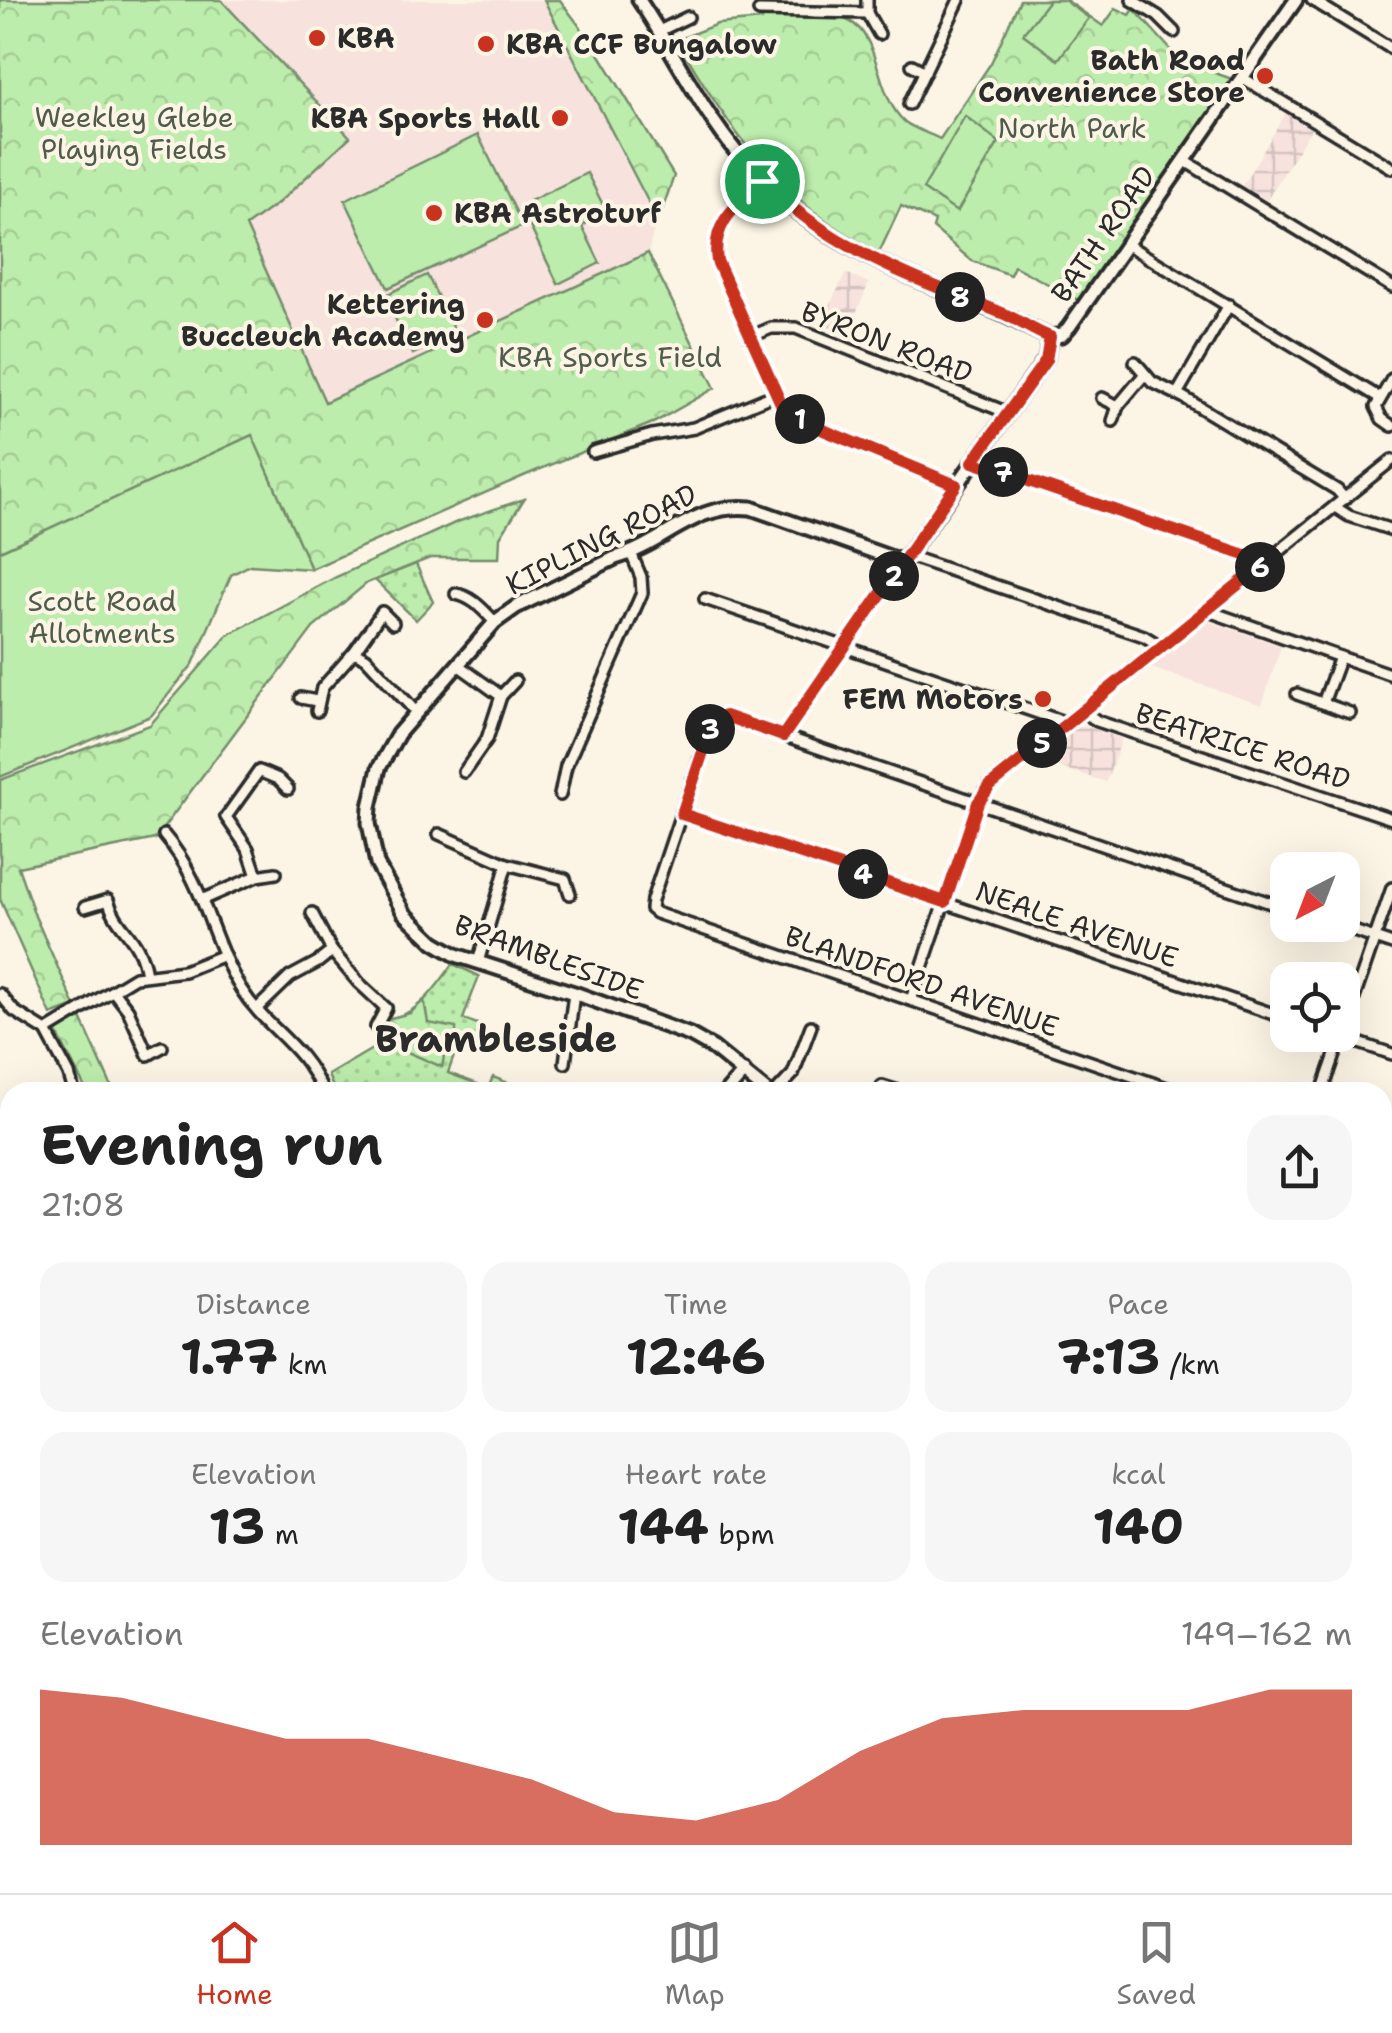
<!DOCTYPE html>
<meta charset="utf-8">
<style>
:root{--surface:#fff;--page:#f6f6f6;--text:#222;--muted:#767676;--line:#e0e0e0;--accent:#c8321e}
body{margin:0;font-family:"Shantell Sans",sans-serif;background:var(--page);color:var(--text);height:100vh;display:flex;flex-direction:column;font-size:38px;white-space:nowrap}
*{box-sizing:border-box;margin:0}
p{font-size:32px;color:var(--muted)}
.icon{flex:none;width:55px;height:55px;fill:none;stroke:currentColor;stroke-width:2;stroke-linecap:round;stroke-linejoin:round}
.map{position:relative;flex:1;overflow:hidden}
.side{position:absolute;left:0px;top:1082px;width:1392px;height:812px;display:flex;flex-direction:column;background:var(--surface);border-radius:30px 30px 0 0;box-shadow:0 10px 40px #0002}
.side>*{flex:none}
.needle{width:65px;rotate:222deg}
.tools{position:absolute;left:1270px;top:852px;display:grid;gap:20px}
.tools a{display:grid;place-items:center;width:90px;height:90px;border-radius:20px;background:var(--surface);box-shadow:0 10px 40px #0002;font-size:50px}
.pin{position:absolute;display:grid;place-items:center;width:85px;height:85px;color:#fff;margin:-42px;border:5px solid #fff;border-radius:50%;box-shadow:0 2px 10px #0007}
.km{position:absolute;width:50px;height:50px;margin:-25px;border-radius:50%;background:#222;color:#fff;font-size:28px;line-height:50px;text-align:center}
.round{display:grid;place-items:center;flex:none;width:105px;height:105px;border-radius:30px;background:var(--page)}
.overview{display:flex;align-items:center;justify-content:space-between;height:170px;padding:0 40px}
h1{font-size:55px;font-weight:700;line-height:75px}
.figures{display:grid;grid-template-columns:repeat(3,1fr);gap:15px;height:170px;padding:10px 40px}
.figures div{display:grid;align-content:center;border-radius:25px;background:var(--page);text-align:center}
.figures b{font-size:50px;font-weight:700}
.figures small{font-size:28px;font-weight:400}
.figures p{font-size:28px}
.chart{height:280px;padding:20px 40px}
.chart p{display:flex;justify-content:space-between}
.chart svg{width:100%;height:180px;margin-top:10px;fill:var(--accent);opacity:.7}
.dock{display:flex;justify-content:space-around;align-items:center;height:140px;border-top:2px solid var(--line);background:var(--surface);font-size:28px;color:var(--muted)}
.dock a{display:grid;justify-items:center;gap:5px}
.dock .active{color:var(--accent)}
.map>svg:first-child{display:block}
</style>
<div class="map">
<svg width="1392" height="1893" viewBox="0 0 1392 1893">
<defs>
<pattern id="industrial-grid" width="8" height="8" patternUnits="userSpaceOnUse" patternTransform="scale(2.5)"><rect width="8" height="8" fill="#f7e2de"/><path d="M0 4h8M4 0v8" fill="none" stroke="#d4c2bf"/></pattern>
<pattern id="grass-dots" width="8" height="8" patternUnits="userSpaceOnUse" patternTransform="scale(2.5)"><rect width="8" height="8" fill="#bdedac"/><path d="M2 2h.1M6 6h.1" fill="none" stroke="#a3cb94" stroke-width="1.8" stroke-linecap="round"/></pattern>
<pattern id="forest-crowns" width="20" height="18" patternUnits="userSpaceOnUse" patternTransform="scale(2.5)"><rect width="20" height="18" fill="#bdedac"/><path d="M2 6a3 3 0 1 1 6 0M12 15a3 3 0 1 1 6 0" fill="none" stroke="#a3cb94"/></pattern>
</defs>
<rect width="100%" height="100%" fill="#fcf5e5"/>
<filter id="ink" filterUnits="userSpaceOnUse"><feTurbulence type="fractalNoise" baseFrequency=".01" numOctaves="2"/><feDisplacementMap in="SourceGraphic" scale="20" xChannelSelector="R" yChannelSelector="G"/><feConvolveMatrix kernelMatrix="1 2 1 2 8 2 1 2 1" color-interpolation-filters="sRGB"/></filter>
<g filter="url(#ink)">
<g fill="#f7e2de">
<polygon points="221,0 544,0 656,221 648,253 715,388 655,422 526,475 311,569 325,402 246,226 277,204 349,136"/>
<polygon points="1207,621 1281,646 1262,705 1151,668"/>
</g>
<g fill="url(#industrial-grid)">
<polygon points="1286,113 1311,129 1267,200 1242,186"/>
<polygon points="846,273 869,283 848,332 820,324"/>
<polygon points="1079,724 1122,739 1106,782 1049,764 1042,755"/>
</g>
<g fill="url(#grass-dots)" stroke="#748c6c" stroke-width="2.5">
<polygon points="416,564 433,602 416,620 375,580"/>
<path d="M453,964L479,976L463,1019L486,1027L475,1057L456,1050L448,1073L488,1088L493,1077L532,1092H335L328,1075L384,1042L387,1019C418,1016 436,987 453,964Z"/>
<polygon points="10,1577 10,1885 58,1885 53,1893 0,1893 0,1583"/>
</g>
<g fill="url(#forest-crowns)" stroke="#748c6c" stroke-width="2.5">
<polygon points="0,0 221,0 350,137 277,204 246,226 325,402 648,253 715,388 655,422 526,475 311,569 252,436 0,551"/>
<polygon points="544,0 560,0 595,47 674,176 660,216 655,215"/>
<path d="M1020,0H1066L1103,26L1116,8L1130,15L1134,9L1181,61L1232,79L1078,300L1014,266L1010,275L972,261L933,228L935,221L901,206L879,253C773,195 737,141 677,40L717,24L762,20L763,16C788,16 826,10 849,21C881,36 875,96 905,122C914,129 930,134 940,139L991,63Z"/>
<polygon points="524,499 500,537 499,558 430,558 367,583 313,628 155,839 18,867 35,916 75,1006 51,1015 0,899 0,780 150,725 228,635 336,577 457,522"/>
<polygon points="424,1000 428,1023 456,1028 456,1046 444,1057 442,1067 384,1042 387,1019 410,1013"/>
<polygon points="81,1018 114,1092 87,1092 56,1031"/>
<polygon points="0,1153 10,1165 10,1354 0,1342"/>
<polygon points="871,1885 1006,1885 1008,1893 847,1893"/>
</g>
<g fill="#bdedac" stroke="#748c6c" stroke-width="2.5">
<polygon points="1049,0 1064,0 1089,18 1058,60 1023,34"/>
<polygon points="965,116 999,142 957,212 923,189"/>
<polygon points="478,135 523,226 388,288 345,200"/>
<polygon points="587,173 607,213 582,226 600,263 558,284 520,206"/>
<polygon points="427,275 456,333 413,354 384,296"/>
<polygon points="252,435 311,569 250,565 231,575 193,664 151,716 0,777 0,551"/>
</g>
<g fill="none" stroke-linecap="round" stroke-linejoin="round">
<g stroke="#2b2b2b" stroke-width="16">
<g id="minor">
<polyline points="867,0 867,13 879,34"/>
<polyline points="1132,0 1158,16 1174,32"/>
<polyline points="1312,0 1392,49"/>
<polyline points="759,11 867,13"/>
<polyline points="659,31 688,17"/>
<polyline points="912,65 925,72"/>
<polyline points="1243,78 1392,168"/>
<polyline points="909,104 959,0"/>
<polyline points="1185,161 1392,287"/>
<path d="M762,181C737,205 711,223 717,261L783,408L804,422L956,485"/>
<polyline points="1126,244 1380,398"/>
<polyline points="750,337 771,328 796,328 1008,413"/>
<polyline points="1135,362 1152,382 1183,397 1337,490 1345,499"/>
<polyline points="1392,379 1376,407 1382,419 1392,426"/>
<polyline points="1177,394 1229,305"/>
<polyline points="1102,398 1118,406"/>
<polyline points="1113,421 1118,406 1144,375"/>
<polyline points="593,452 652,435 694,428 776,394"/>
<polyline points="973,462 1251,557 1263,565"/>
<polyline points="1335,507 1349,516 1392,530"/>
<polyline points="908,556 1144,636 1162,647"/>
<path d="M456,594C473,597 483,610 495,622"/>
<polyline points="705,599 1067,723"/>
<polyline points="1210,608 1214,613 1392,675"/>
<polyline points="354,652 382,612 393,623"/>
<polyline points="458,665 501,696 487,739 464,772"/>
<polyline points="1297,694 1350,713"/>
<polyline points="501,696 515,681"/>
<polyline points="301,698 317,701"/>
<polyline points="1323,703 1340,657"/>
<polyline points="317,711 322,688 354,652 366,658 416,712"/>
<polyline points="1083,711 1097,721 1392,819"/>
<polyline points="783,736 903,562"/>
<polyline points="560,795 566,766 642,593 641,577 631,553"/>
<polyline points="682,814 1288,1019"/>
<polyline points="439,834 507,864 565,879 570,894"/>
<path d="M164,835C205,883 210,938 241,989C267,1030 302,1043 323,1092"/>
<polyline points="257,876 276,873"/>
<polyline points="204,899 257,876 248,849 226,817 259,771 278,779 288,789"/>
<path d="M85,907L108,900C118,932 139,934 146,974"/>
<polyline points="312,913 332,951"/>
<polyline points="1336,925 1392,944"/>
<polyline points="478,962 507,864"/>
<polyline points="114,992 128,1010 148,1055 162,1047"/>
<polyline points="0,994 14,1011 46,1031 135,977 184,971 224,955"/>
<polyline points="911,1000 978,803 989,786 1392,460"/>
<polyline points="257,1009 290,977 318,962 332,951 359,983 386,1008 376,1027"/>
<polyline points="46,1031 69,1074 74,1092"/>
<polyline points="1342,1033 1392,888"/>
<polyline points="1338,1036 1392,1054"/>
<polyline points="565,1063 574,993"/>
<polyline points="882,1086 901,1092"/>
<polyline points="776,1092 793,1074 811,1026"/>
<polyline points="1179,1092 656,913 651,909 652,900 713,719 725,716 1288,909"/>
<polyline points="1322,1092 1342,1035"/>
<polyline points="1382,1162 1392,1166"/>
<polyline points="1382,1272 1392,1274"/>
<polyline points="1382,1364 1392,1356"/>
<polyline points="1382,1368 1392,1377"/>
<polyline points="1382,1423 1392,1417"/>
<polyline points="1382,1526 1392,1521"/>
<polyline points="1382,1795 1392,1801"/>
<polyline points="700,1893 709,1885"/>
</g>
</g>
<g stroke="#2b2b2b" stroke-width="19">
<g id="tertiary">
<path d="M639,0C673,50 699,107 738,154C808,240 896,271 995,311C1014,318 1031,330 1050,337"/>
<polyline points="1050,337 1062,335 1069,327 1296,0"/>
<polyline points="726,1092 744,1072"/>
<path d="M767,1092L713,1048L690,1035L574,993L456,955L434,942L404,913L377,864L369,823L370,807L379,768L398,734L495,622L516,607L615,558C665,544 694,502 751,508L903,562L1046,359L1050,337"/>
<polyline points="1392,1676 1385,1681 1383,1688 1392,1698"/>
</g>
</g>
<g stroke="#2b2b2b" stroke-width="21">
<g id="primary">
<polyline points="0,1360 10,1373"/>
<polyline points="1382,1556 1392,1549"/>
<polyline points="503,1885 514,1893"/>
<polyline points="801,1893 813,1885"/>
</g>
</g>
<use href="#minor" stroke="#fcf5e5" stroke-width="9"/>
<use href="#tertiary" stroke="#fcf5e5" stroke-width="11"/>
<use href="#primary" stroke="#fcf5e5" stroke-width="14"/>
</g>
</g>
<g fill="none" stroke-linecap="round" stroke-linejoin="round" filter="url(#ink)">
<g stroke="#fff" stroke-width="20">
<path id="route" d="M762,181C838,253 908,275 1002,313C1019,320 1033,331 1050,337L1046,360L973,462L1251,557L1262,565L990,786L978,803L945,902L682,814L714,719L725,716L783,736L956,485L804,422L783,408L717,261C711,223 737,205 762,181Z"/>
</g>
<use href="#route" stroke="#c8321e" stroke-width="12"/>
</g>
<g fill="#c8321e" stroke="#fcf5e5" stroke-width="4">
<circle cx="317" cy="38" r="10"/>
<circle cx="486" cy="44" r="10"/>
<circle cx="1265" cy="76" r="10"/>
<circle cx="560" cy="118" r="10"/>
<circle cx="434" cy="213" r="10"/>
<circle cx="485" cy="320" r="10"/>
<circle cx="1043" cy="699" r="10"/>
</g>
<g text-anchor="middle" dominant-baseline="central" stroke-width="8" stroke-linejoin="round" paint-order="stroke">
<g font-size="28" font-weight="bold" fill="#2b2b2b" stroke="#fcf5e5" text-anchor="end">
<text x="337" y="38" text-anchor="start">KBA</text>
<text x="506" y="44" text-anchor="start">KBA CCF Bungalow</text>
<text x="1245" y="60">Bath Road<tspan x="1245" dy="32">Convenience Store</tspan></text>
<text x="540" y="118">KBA Sports Hall</text>
<text x="454" y="213" text-anchor="start">KBA Astroturf</text>
<text x="465" y="304">Kettering<tspan x="465" dy="32">Buccleuch Academy</tspan></text>
<text x="1023" y="699">FEM Motors</text>
</g>
<g font-size="28" fill="#505c4b" stroke="#fcf5e5">
<text x="134" y="117">Weekley Glebe<tspan x="134" dy="32">Playing Fields</tspan></text>
<text x="1072" y="128">North Park</text>
<text x="610" y="357">KBA Sports Field</text>
<text x="102" y="601">Scott Road<tspan x="102" dy="32">Allotments</tspan></text>
</g>
<g font-size="28" fill="#2b2b2b" stroke="#fcf5e5">
<text transform="translate(1103 234) rotate(-55)">BATH ROAD</text>
<text transform="translate(887 342) rotate(21)">BYRON ROAD</text>
<text transform="translate(601 539) rotate(-27)">KIPLING ROAD</text>
<text transform="translate(1243 746) rotate(18)">BEATRICE ROAD</text>
<text transform="translate(1077 924) rotate(19)">NEALE AVENUE</text>
<text transform="translate(549 957) rotate(20)">BRAMBLESIDE</text>
<text transform="translate(922 981) rotate(19)">BLANDFORD AVENUE</text>
</g>
<g font-size="38" font-weight="bold" fill="#2b2b2b" stroke="#fcf5e5">
<text x="496" y="1038">Brambleside</text>
</g>
</g>
</svg>
<div class="tools">
<a><svg class="needle" viewBox="-14 -14 28 28"><path d="M0-13l5 13h-10z" fill="#e53935"/><path d="M0 13l5-13h-10z" fill="#767676"/></svg></a>
<a><svg class="icon" aria-label="locate" viewBox="0 0 24 24"><circle cx="12" cy="12" r="6"/><path d="M12 2v4M12 18v4M2 12h4M18 12h4"/></svg></a>
</div>
<div class="pin" style="left:762px;top:181px;background:#1e9e55"><svg class="icon" aria-label="arrive" viewBox="0 0 24 24"><path d="M6 21V4h12l-3 4 3 4H6"/></svg></div>
<b class="km" style="left:800px;top:419px">1</b>
<b class="km" style="left:894px;top:576px">2</b>
<b class="km" style="left:710px;top:729px">3</b>
<b class="km" style="left:863px;top:874px">4</b>
<b class="km" style="left:1042px;top:743px">5</b>
<b class="km" style="left:1260px;top:567px">6</b>
<b class="km" style="left:1003px;top:472px">7</b>
<b class="km" style="left:960px;top:297px">8</b>
<section class="side">
<div class="overview"><div><h1>Evening run</h1><p>21:08</p></div><a class="round"><svg class="icon" aria-label="share" viewBox="0 0 24 24"><path d="M12 15V3M7 8l5-5 5 5M5 13v7h14v-7"/></svg></a></div>
<div class="figures">
<div><p>Distance</p><b>1.77<small> km</small></b></div>
<div><p>Time</p><b>12:46</b></div>
<div><p>Pace</p><b>7:13<small> /km</small></b></div>
</div>
<div class="figures">
<div><p>Elevation</p><b>13<small> m</small></b></div>
<div><p>Heart rate</p><b>144<small> bpm</small></b></div>
<div><p>kcal</p><b>140</b></div>
</div>
<div class="chart"><p><span>Elevation</span>149–162 m</p>
<svg viewBox="0 0 160 44" preserveAspectRatio="none"><path d="M0 44V6L10 8L20 13L30 18L40 18L50 23L60 28L70 36L80 38L90 33L100 21L110 13L120 11L130 11L140 11L150 6L160 6V44z"/></svg>
</div>
</section>
</div>
<nav class="dock">
<a class="active"><svg class="icon" aria-label="home" viewBox="0 0 24 24"><path d="M3 11l9-7 9 7M6 9v11h12V9"/></svg>Home</a>
<a><svg class="icon" aria-label="map" viewBox="0 0 24 24"><path d="M3 6l6-2 6 2 6-2v14l-6 2-6-2-6 2zM9 4v14M15 6v14"/></svg>Map</a>
<a><svg class="icon" aria-label="saved" viewBox="0 0 24 24"><path d="M7 4h10v16l-5-4-5 4z"/></svg>Saved</a>
</nav>
